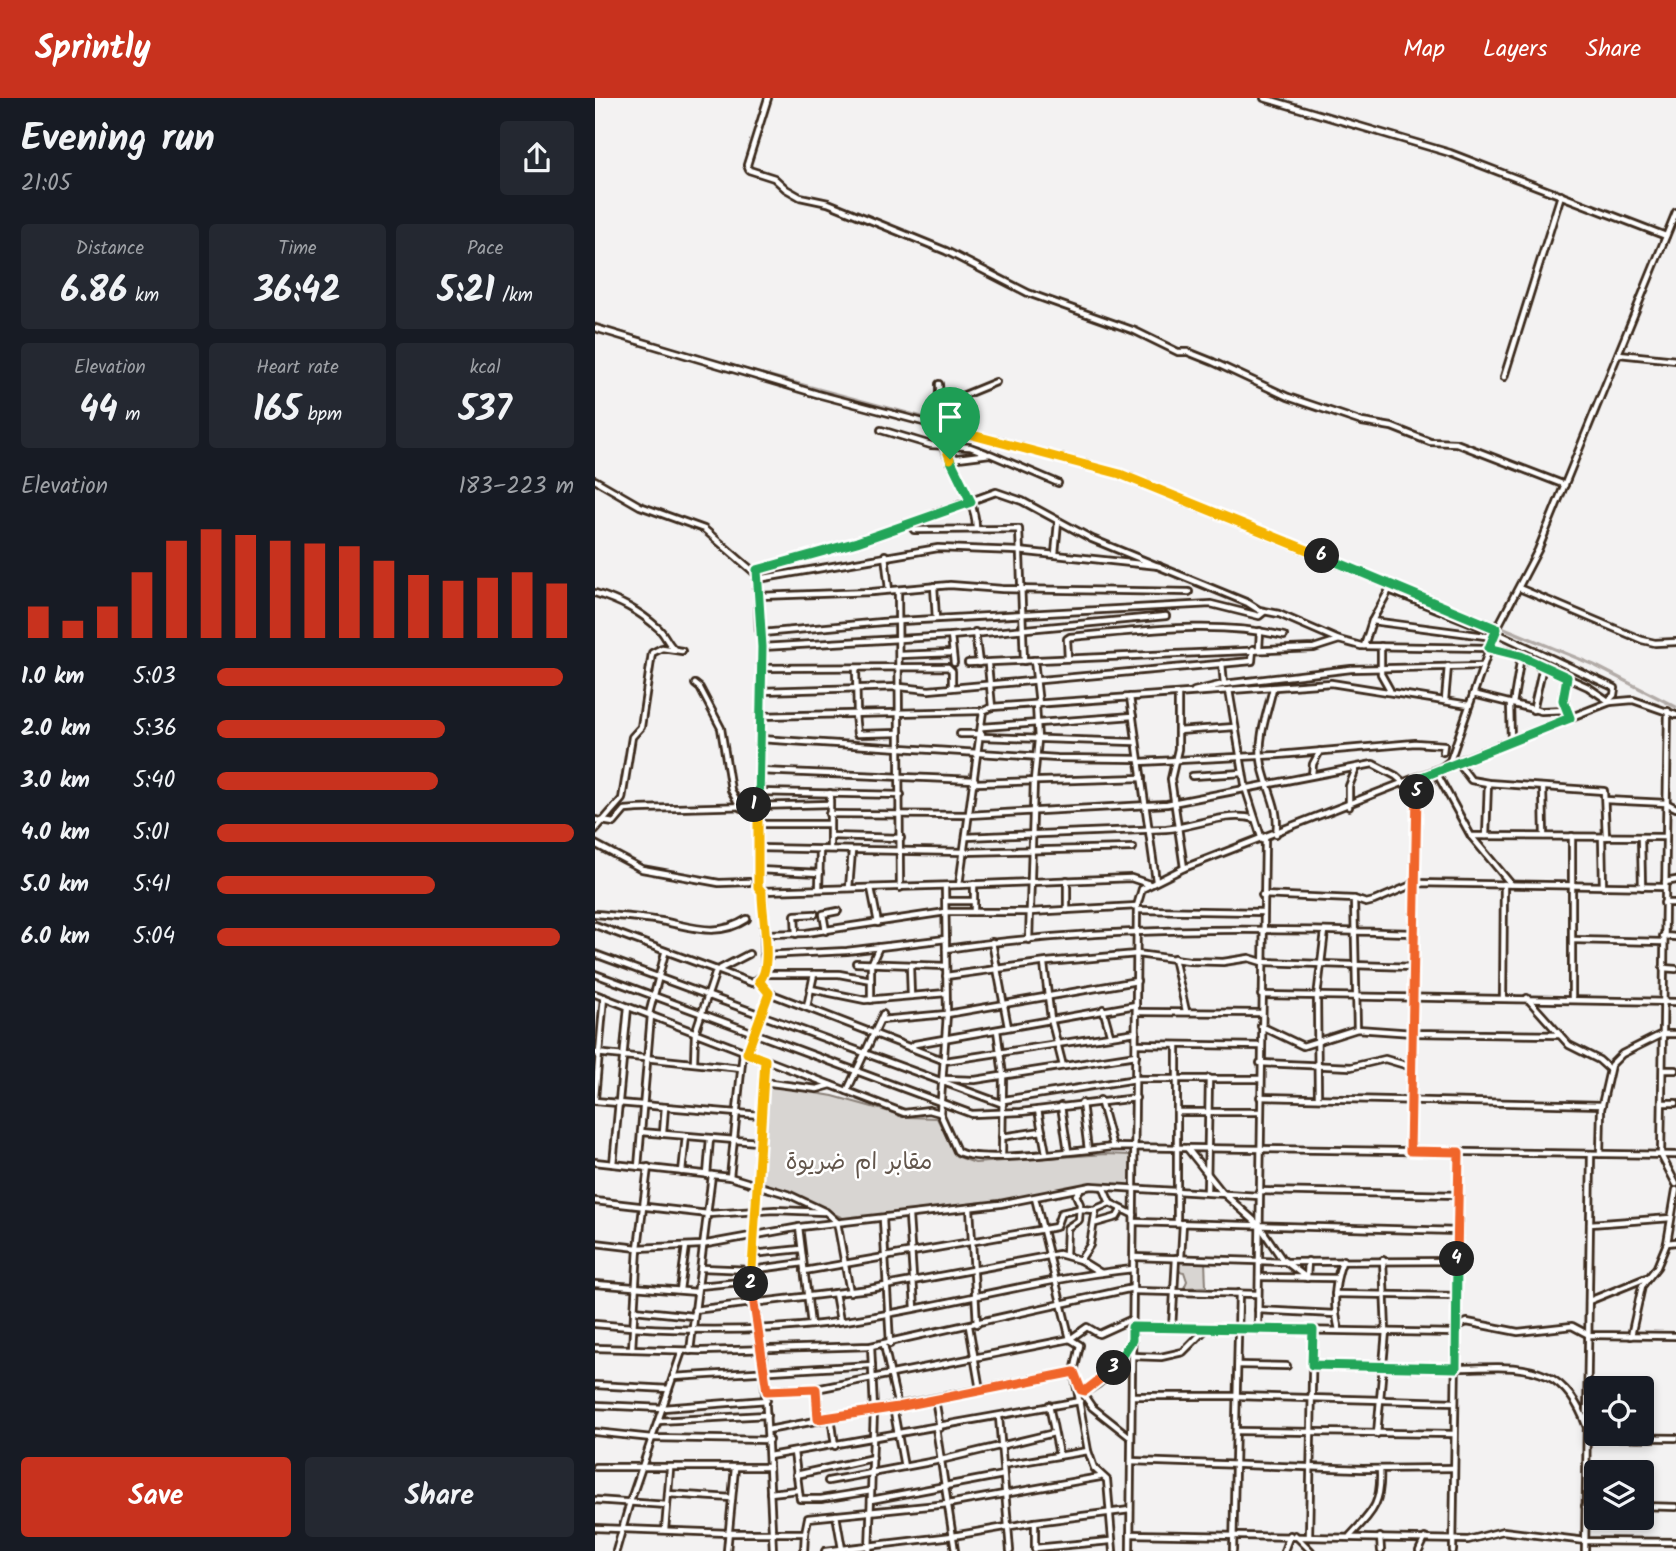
<!DOCTYPE html>
<meta charset="utf-8">
<style>
:root{--surface:#171b24;--page:#242831;--text:#f1f3f6;--muted:#9ea1a6;--accent:#c8321e}
body{margin:0;font-family:Kalam,"Playpen Sans Arabic",sans-serif;background:var(--page);color:var(--text);height:100vh;display:flex;flex-direction:column;font-size:26px;white-space:nowrap}
*{box-sizing:border-box;margin:0}
p{font-size:23px;color:var(--muted)}
.icon{flex:none;width:38px;height:38px;fill:none;stroke:currentColor;stroke-width:2;stroke-linecap:round;stroke-linejoin:round}
.map{position:relative;flex:1;overflow:hidden}
.drawer{display:flex;flex-direction:column;background:var(--surface);width:595px}
.drawer>*{flex:none}
.controls{position:absolute;left:989px;top:1278px;display:grid;gap:14px}
.controls a{display:grid;place-items:center;width:70px;height:70px;border-radius:7px;background:var(--surface);box-shadow:0 4px 10px #0003;font-size:35px}
.pin{position:absolute;display:grid;place-items:center;width:60px;height:60px;color:#fff;margin:-72px -30px;border-radius:50% 50% 50% 0;rotate:-45deg;box-shadow:0 0 7px #0007}
.pin .icon{rotate:45deg}
.km{position:absolute;width:35px;height:35px;margin:-18px;border-radius:50%;background:#222;color:#fff;font-size:19px;line-height:35px;text-align:center}
.round{display:grid;place-items:center;flex:none;width:74px;height:74px;border-radius:7px;background:var(--page)}
.head{display:flex;align-items:center;justify-content:space-between;height:119px;padding:0 21px}
h1{font-size:38px;font-weight:700;line-height:52px}
.figures{display:grid;grid-template-columns:repeat(3,1fr);gap:10px;height:119px;padding:7px 21px}
.figures div{display:grid;align-content:center;border-radius:7px;background:var(--page);text-align:center}
.figures b{font-size:35px;font-weight:700}
.figures small{font-size:19px;font-weight:400}
.figures p{font-size:19px}
.chart{height:196px;padding:14px 21px}
.chart p{display:flex;justify-content:space-between}
.chart svg{width:100%;height:126px;margin-top:7px;stroke:var(--accent);stroke-width:6}
.primary-button{display:flex;gap:14px;margin-top:auto;padding:14px 21px}
.primary-button a{flex:1;height:80px;border-radius:7px;background:var(--accent);color:#fff;font-size:28px;font-weight:700;line-height:80px;text-align:center}
.primary-button a+a{background:var(--page);color:var(--text)}
ul{padding:0 21px;list-style:none;font-size:23px}
li{display:grid;grid-template-columns:112px 84px 1fr;align-items:center;height:52px}
li i{height:18px;border-radius:9px;background:var(--accent)}
header{display:flex;align-items:center;gap:42px;box-sizing:border-box;height:98px;padding:0 35px;background:var(--accent);color:#fff}
header strong{font-size:33px}
nav{display:flex;gap:38px;margin-inline-start:auto;font-size:24px}
main{display:flex;flex:1;min-height:0}
.map>svg:first-child{display:block}
</style>
<header>
<strong>Sprintly</strong>
<nav><a>Map</a><a>Layers</a><a>Share</a></nav>
</header>
<main>
<section class="drawer">
<div class="head"><div><h1>Evening run</h1><p>21:05</p></div><a class="round"><svg class="icon" aria-label="share" viewBox="0 0 24 24"><path d="M12 15V3M7 8l5-5 5 5M5 13v7h14v-7"/></svg></a></div>
<div class="figures">
<div><p>Distance</p><b>6.86<small> km</small></b></div>
<div><p>Time</p><b>36:42</b></div>
<div><p>Pace</p><b>5:21<small> /km</small></b></div>
</div>
<div class="figures">
<div><p>Elevation</p><b>44<small> m</small></b></div>
<div><p>Heart rate</p><b>165<small> bpm</small></b></div>
<div><p>kcal</p><b>537</b></div>
</div>
<div class="chart"><p><span>Elevation</span>183–223 m</p>
<svg viewBox="0 0 160 44" preserveAspectRatio="none"><path d="M5 44V33M15 44V38M25 44V33M35 44V21M45 44V10M55 44V6M65 44V8M75 44V10M85 44V11M95 44V12M105 44V17M115 44V22M125 44V24M135 44V23M145 44V21M155 44V25"/></svg>
</div>
<ul>
<li><b>1.0 km</b>5:03<i style="width:97%"></i></li>
<li><b>2.0 km</b>5:36<i style="width:64%"></i></li>
<li><b>3.0 km</b>5:40<i style="width:62%"></i></li>
<li><b>4.0 km</b>5:01<i style="width:100%"></i></li>
<li><b>5.0 km</b>5:41<i style="width:61%"></i></li>
<li><b>6.0 km</b>5:04<i style="width:96%"></i></li>
</ul>
<div class="primary-button"><a>Save</a><a>Share</a></div>
</section>
<div class="map">
<svg width="1081" height="1453" viewBox="0 0 1081 1453">
<rect width="100%" height="100%" fill="#f3f2f2"/>
<filter id="ink" filterUnits="userSpaceOnUse"><feTurbulence type="fractalNoise" baseFrequency=".0143" numOctaves="2"/><feDisplacementMap in="SourceGraphic" scale="14" xChannelSelector="R" yChannelSelector="G"/><feConvolveMatrix kernelMatrix="1 2 1 2 8 2 1 2 1" color-interpolation-filters="sRGB"/></filter>
<g filter="url(#ink)">
<g fill="#d8d5d2" stroke="#8a8078" stroke-width="2">
<polygon points="173,987 238,998 313,1019 342,1020 361,1058 380,1065 511,1056 536,1057 535,1090 493,1088 389,1107 255,1123 164,1083"/>
<polygon points="610,1162 611,1189 589,1190 592,1183 589,1174 584,1173 584,1163"/>
</g>
<g fill="none" stroke-linecap="round" stroke-linejoin="round">
<g stroke="#b2aba7" stroke-width="3.5">
<polyline points="0,226 78,251"/>
<polyline points="122,264 528,373 999,567 1081,609"/>
</g>
<g stroke="#3b2a1e" stroke-width="10">
<g id="minor">
<polyline points="173,0 152,67 154,72 179,80 191,91 205,99 233,105 351,153 433,195 540,233 583,254 593,254 618,264 693,299 767,324 797,329 835,344 861,345 970,387"/>
<polyline points="669,0 855,55 1071,138"/>
<polyline points="0,230 222,296 525,376 902,531"/>
<polyline points="1024,256 1081,262"/>
<polyline points="909,279 966,97"/>
<path d="M344,286C345,300 341,317 343,330C349,364 380,396 381,429"/>
<polyline points="345,307 401,284"/>
<polyline points="286,332 336,347 375,349 391,355"/>
<polyline points="355,361 395,356 463,385"/>
<polyline points="0,382 45,408 109,431 160,475"/>
<polyline points="315,426 319,432 424,431 429,563"/>
<polyline points="460,456 463,424"/>
<polyline points="290,457 294,492"/>
<polyline points="163,481 343,450 423,453 564,468"/>
<polyline points="339,488 341,521"/>
<polyline points="924,490 1047,542 1060,545 1081,544"/>
<polyline points="303,492 305,790"/>
<path d="M0,495C25,503 43,512 63,530C70,536 72,545 79,551"/>
<polyline points="164,498 277,494 355,487 407,491 594,494"/>
<polyline points="777,523 898,539"/>
<polyline points="380,534 384,565"/>
<polyline points="167,535 287,524 616,506 664,518 669,514"/>
<polyline points="356,538 359,565"/>
<polyline points="769,548 777,523 794,492 900,534 1020,590 1019,597 1014,602"/>
<polyline points="786,548 786,576 795,592"/>
<polyline points="167,549 356,538 571,518"/>
<polyline points="664,551 665,533"/>
<polyline points="304,557 357,555"/>
<path d="M473,560L472,541L475,539C546,533 619,522 689,538"/>
<polyline points="439,562 444,606"/>
<polyline points="373,565 719,550 744,542"/>
<polyline points="627,565 629,586"/>
<polyline points="393,567 397,609"/>
<polyline points="166,570 353,569 357,573 357,589"/>
<polyline points="261,571 262,616"/>
<polyline points="972,579 968,596 972,612"/>
<polyline points="100,586 105,590 126,630 136,692 146,710"/>
<path d="M678,590C673,613 663,637 666,661C669,688 686,708 681,736"/>
<polyline points="634,592 651,692 667,742"/>
<polyline points="166,593 305,589 334,592 657,563 658,551"/>
<polyline points="599,593 629,586 756,571 888,568"/>
<polyline points="878,596 946,613 972,612 975,620"/>
<polyline points="583,597 583,651 576,681 589,770"/>
<polyline points="535,599 561,783"/>
<polyline points="850,602 853,568"/>
<polyline points="915,606 916,642"/>
<polyline points="918,606 926,558"/>
<polyline points="938,612 948,568"/>
<polyline points="1073,613 1066,1057 1081,1086"/>
<polyline points="260,616 262,636 304,635"/>
<polyline points="165,618 388,613"/>
<polyline points="388,629 538,618"/>
<polyline points="583,633 640,629"/>
<polyline points="365,636 387,636"/>
<polyline points="387,639 539,644"/>
<polyline points="165,641 462,660 543,661"/>
<polyline points="544,664 683,657 820,645 849,647 848,654"/>
<polyline points="864,666 876,682 893,685 1009,693 1011,739"/>
<polyline points="165,673 380,682"/>
<polyline points="717,677 718,666 725,653"/>
<polyline points="597,678 648,675"/>
<polyline points="380,685 547,680"/>
<polyline points="948,690 949,738"/>
<polyline points="164,694 306,697"/>
<polyline points="1010,702 1071,705 1081,710"/>
<polyline points="754,709 754,688 761,671"/>
<polyline points="234,716 374,717 572,706 778,666 801,678 810,686"/>
<polyline points="0,722 19,725 30,712 43,711 235,706"/>
<polyline points="163,726 234,726"/>
<polyline points="0,732 27,701 37,639 46,629 57,555 67,550 87,553"/>
<polyline points="235,738 306,740"/>
<polyline points="876,738 1070,739"/>
<polyline points="891,738 893,685"/>
<path d="M371,739L571,731C601,729 630,713 660,721"/>
<polyline points="1007,739 1008,789"/>
<polyline points="1046,740 1047,789"/>
<polyline points="0,746 47,771 124,785 154,784"/>
<polyline points="163,750 369,754 538,750"/>
<polyline points="235,751 235,695"/>
<polyline points="163,772 225,775"/>
<polyline points="472,782 472,812"/>
<polyline points="1070,784 1081,782"/>
<polyline points="916,786 876,738 841,674 855,663 900,534 943,452 1081,114"/>
<polyline points="364,787 536,780 554,786"/>
<polyline points="254,790 257,753"/>
<polyline points="276,790 283,825"/>
<polyline points="224,791 225,752"/>
<polyline points="167,794 163,789 167,535 164,532 162,472 262,444 401,394 427,403 497,441 653,505 664,512 684,516 744,542 766,548 894,550 919,556 993,589 1015,604"/>
<polyline points="667,797 759,801 762,931"/>
<polyline points="759,801 771,805 779,803 821,785 1070,789"/>
<polyline points="351,803 379,803"/>
<polyline points="1069,805 1081,805"/>
<polyline points="543,812 668,814"/>
<polyline points="379,814 379,786"/>
<path d="M0,816C22,818 45,819 66,823C97,829 123,840 152,821"/>
<polyline points="0,827 157,885 170,876 168,793 364,787 388,613 397,609 736,585 874,607"/>
<polyline points="231,833 228,816 243,813"/>
<polyline points="171,836 211,835 351,814 435,814 542,808"/>
<polyline points="201,836 200,817 220,816"/>
<polyline points="1068,838 1081,839"/>
<polyline points="434,842 439,682 443,642 441,606"/>
<polyline points="978,842 1068,844"/>
<polyline points="397,844 413,929"/>
<path d="M351,851C506,828 663,830 819,835"/>
<polyline points="0,856 408,1006"/>
<polyline points="169,857 252,853 351,841"/>
<polyline points="579,860 591,913"/>
<polyline points="261,865 351,868"/>
<polyline points="449,866 456,921 468,968"/>
<polyline points="315,868 316,898"/>
<polyline points="1068,870 1081,871"/>
<polyline points="0,876 377,1016 426,1014 541,1000"/>
<polyline points="170,876 244,876 276,882"/>
<polyline points="351,878 452,864 542,856 594,863 628,864 654,860 667,864 818,869"/>
<polyline points="164,883 174,895 350,963 541,934"/>
<polyline points="216,891 270,902 351,895"/>
<path d="M0,896L309,1015L334,1012L345,1015L362,1053C381,1067 489,1052 518,1049L1081,1057"/>
<polyline points="666,897 1081,904"/>
<polyline points="908,900 909,786"/>
<polyline points="932,900 974,947 1004,962 1014,971"/>
<polyline points="977,901 977,738"/>
<polyline points="276,902 276,867 284,849"/>
<polyline points="212,909 219,876"/>
<polyline points="508,911 515,936"/>
<polyline points="541,914 666,915"/>
<polyline points="54,916 70,855"/>
<polyline points="286,922 352,916 542,883"/>
<polyline points="666,928 708,948 762,931 818,935 965,937"/>
<polyline points="402,932 408,977 407,1058"/>
<polyline points="541,946 666,948"/>
<polyline points="315,950 320,946 541,907"/>
<polyline points="0,955 146,970"/>
<polyline points="152,955 174,895"/>
<polyline points="99,964 100,935 121,873 154,856"/>
<polyline points="665,965 756,969 790,961 817,969"/>
<polyline points="1068,972 1081,972"/>
<polyline points="349,981 380,982 541,957"/>
<polyline points="168,984 222,991 236,987"/>
<polyline points="252,993 288,916"/>
<polyline points="665,999 1007,1007"/>
<polyline points="0,1000 9,899"/>
<polyline points="723,1000 722,899 730,833"/>
<polyline points="409,1002 541,981 665,981"/>
<polyline points="505,1002 518,1049"/>
<polyline points="0,1003 165,1017"/>
<polyline points="487,1005 493,1052"/>
<polyline points="1067,1005 1081,1005"/>
<polyline points="466,1008 473,1053"/>
<polyline points="443,1012 451,1055"/>
<polyline points="582,1014 665,1014"/>
<polyline points="345,1015 352,916 350,790"/>
<polyline points="46,1034 163,1044"/>
<polyline points="68,1035 70,1009"/>
<polyline points="407,1039 447,1033"/>
<polyline points="592,1050 627,1094 664,1127 687,1161 712,1180"/>
<polyline points="815,1053 822,681"/>
<polyline points="1005,1056 1006,1011 1016,967 1027,956 1067,936 1081,936"/>
<polyline points="0,1064 135,1079 195,1097 231,1114 242,1124 255,1194"/>
<polyline points="18,1066 33,909"/>
<polyline points="43,1069 56,917"/>
<polyline points="87,1074 91,1038"/>
<polyline points="112,1077 115,1040"/>
<polyline points="135,1079 148,954"/>
<polyline points="509,1091 515,1105"/>
<polyline points="612,1093 614,980"/>
<polyline points="664,1093 864,1097"/>
<polyline points="440,1100 475,1241 485,1247 479,1274 493,1353 499,1370 512,1382 518,1453"/>
<polyline points="0,1103 113,1116 180,1112 229,1114"/>
<polyline points="375,1110 382,1226"/>
<polyline points="314,1118 320,1210"/>
<polyline points="288,1121 295,1246"/>
<polyline points="539,1124 863,1133"/>
<polyline points="501,1125 522,1119 526,1112"/>
<polyline points="582,1125 582,947"/>
<polyline points="995,1126 1076,1120"/>
<polyline points="204,1129 216,1227"/>
<polyline points="0,1145 43,1150 106,1147 205,1129 405,1106 496,1088 664,1098"/>
<polyline points="1072,1145 1081,1144"/>
<polyline points="157,1156 206,1151"/>
<polyline points="471,1157 472,1130 484,1122 485,1106 481,1097 485,1092"/>
<polyline points="539,1159 691,1164 862,1163"/>
<polyline points="586,1160 588,1125"/>
<polyline points="485,1162 495,1147 501,1111 515,1105 539,1117"/>
<polyline points="107,1170 156,1172 208,1165"/>
<polyline points="209,1173 461,1129 466,1115 484,1111 500,1112"/>
<polyline points="664,1179 740,1180"/>
<polyline points="712,1180 713,1163"/>
<polyline points="0,1186 102,1194"/>
<polyline points="104,1188 156,1183"/>
<polyline points="85,1192 91,1148"/>
<polyline points="538,1193 663,1196"/>
<polyline points="240,1195 245,1223"/>
<polyline points="740,1196 862,1198"/>
<polyline points="994,1203 1051,1180"/>
<polyline points="39,1212 98,1218"/>
<polyline points="99,1212 274,1191 464,1156 485,1162 506,1175"/>
<polyline points="663,1212 740,1216"/>
<path d="M0,1226C84,1234 166,1235 250,1223C347,1209 441,1181 538,1171"/>
<polyline points="374,1228 385,1292"/>
<polyline points="537,1229 861,1235"/>
<polyline points="861,1229 872,1224 923,1234 977,1228 994,1237 1081,1238"/>
<polyline points="577,1230 581,1160"/>
<polyline points="663,1231 670,741"/>
<path d="M744,1232C738,1208 738,1186 748,1162"/>
<polyline points="1036,1238 1047,1188 1062,1169 1072,1145 1081,1092"/>
<polyline points="289,1247 303,1309"/>
<polyline points="0,1250 107,1253 276,1248 538,1190"/>
<polyline points="37,1251 43,1150 53,1069"/>
<polyline points="165,1252 156,1177 170,962"/>
<polyline points="168,1252 174,1369"/>
<polyline points="95,1253 117,1077"/>
<polyline points="537,1258 566,1259 588,1254 610,1232"/>
<polyline points="643,1267 692,1268"/>
<path d="M717,1267C764,1269 810,1270 857,1270C890,1271 920,1264 952,1278C971,1287 984,1307 991,1327"/>
<polyline points="78,1279 277,1267"/>
<polyline points="0,1287 74,1291"/>
<path d="M484,1288L490,1293C512,1285 525,1261 536,1243"/>
<polyline points="221,1291 223,1321"/>
<polyline points="172,1293 221,1291 475,1241 492,1229 504,1236 537,1221"/>
<polyline points="486,1293 497,1309 535,1339"/>
<polyline points="537,1298 643,1298 860,1304"/>
<polyline points="340,1301 345,1330"/>
<polyline points="0,1307 68,1310 172,1302"/>
<polyline points="454,1307 464,1357"/>
<polyline points="298,1309 309,1369"/>
<polyline points="236,1318 240,1348"/>
<polyline points="404,1319 415,1453"/>
<polyline points="63,1323 172,1317"/>
<polyline points="341,1330 360,1453"/>
<polyline points="173,1332 479,1274"/>
<polyline points="642,1333 859,1336"/>
<polyline points="0,1334 57,1340 174,1342"/>
<polyline points="782,1336 791,1233 788,1162"/>
<polyline points="992,1339 1081,1340"/>
<polyline points="199,1354 205,1401 226,1401 276,1393"/>
<polyline points="174,1358 485,1303"/>
<polyline points="536,1363 768,1371 859,1370"/>
<polyline points="408,1367 493,1353"/>
<polyline points="0,1369 174,1369 178,1453"/>
<polyline points="201,1377 278,1360"/>
<polyline points="233,1383 346,1362 459,1335"/>
<polyline points="175,1395 203,1392"/>
<polyline points="73,1396 137,1400"/>
<polyline points="0,1402 72,1407"/>
<polyline points="276,1402 408,1377"/>
<polyline points="990,1408 1001,1408"/>
<polyline points="1046,1408 1081,1409"/>
<polyline points="241,1417 247,1451"/>
<polyline points="440,1424 440,1451"/>
<polyline points="0,1430 134,1435 210,1435 209,1453"/>
<polyline points="70,1432 75,1371"/>
<polyline points="210,1435 213,1420 353,1406 505,1379"/>
<polyline points="535,1436 873,1442 908,1433 991,1443 1081,1444"/>
<polyline points="700,1437 716,1453"/>
<polyline points="714,1438 718,1232"/>
<path d="M755,1438C778,1413 787,1406 785,1371"/>
<polyline points="785,1439 786,1453"/>
<polyline points="440,1450 515,1443"/>
<polyline points="21,1453 35,1404 87,1253"/>
<polyline points="132,1453 140,1370"/>
<polyline points="230,1453 358,1438 440,1424 535,1412"/>
<polyline points="274,1453 279,1312 276,1248"/>
<polyline points="535,1453 542,808 547,791 589,770 1015,604 1038,602 1081,617"/>
<polyline points="638,1453 644,1195"/>
<polyline points="689,1453 695,1437"/>
<polyline points="824,1453 830,1440"/>
<polyline points="858,1453 864,1054"/>
<polyline points="990,1453 996,1056"/>
</g>
</g>
<use href="#minor" stroke="#fff" stroke-width="4.5"/>
</g>
</g>
<g fill="none" stroke-linecap="round" stroke-linejoin="round" filter="url(#ink)">
<g stroke="#fff" stroke-width="14">
<polyline id="split-1" points="159,707 164,705 167,549 162,472 262,444 376,404 355,361"/>
</g>
<g stroke="#fff" stroke-width="14">
<path id="split-2" d="M156,1186L170,962L152,955L174,895L164,883C179,870 166,813 167,794L163,789V715L154,710L159,707"/>
</g>
<g stroke="#fff" stroke-width="14">
<polyline id="split-3" points="156,1186 172,1293 221,1291 223,1321 303,1309 479,1274 486,1292 490,1293 519,1270"/>
</g>
<g stroke="#fff" stroke-width="14">
<polyline id="split-4" points="519,1270 537,1242 537,1229 718,1232 717,1267 861,1270 862,1161"/>
</g>
<g stroke="#fff" stroke-width="14">
<polyline id="split-5" points="822,694 815,1053 864,1054 862,1161"/>
</g>
<g stroke="#fff" stroke-width="14">
<polyline id="split-6" points="727,458 902,531 894,550 926,558 972,579 968,602 975,620 822,681 822,694"/>
</g>
<g stroke="#fff" stroke-width="14">
<polyline id="split-7" points="355,361 343,328 525,376 727,458"/>
</g>
<use href="#split-1" stroke="#22a559" stroke-width="9"/>
<use href="#split-2" stroke="#f5b400" stroke-width="9"/>
<use href="#split-3" stroke="#f0652b" stroke-width="9"/>
<use href="#split-4" stroke="#22a559" stroke-width="9"/>
<use href="#split-5" stroke="#f0652b" stroke-width="9"/>
<use href="#split-6" stroke="#22a559" stroke-width="9"/>
<use href="#split-7" stroke="#f5b400" stroke-width="9"/>
</g>
<g text-anchor="middle" dominant-baseline="central" stroke-width="5" stroke-linejoin="round" paint-order="stroke">
<g font-size="23" fill="#62554b" stroke="#fff">
<text x="264" y="1065">مقابر ام ضريوة</text>
</g>
</g>
</svg>
<div class="controls">
<a><svg class="icon" aria-label="locate" viewBox="0 0 24 24"><circle cx="12" cy="12" r="6"/><path d="M12 2v4M12 18v4M2 12h4M18 12h4"/></svg></a>
<a><svg class="icon" aria-label="layers" viewBox="0 0 24 24"><path d="M12 4l9 5-9 5-9-5zM3 14l9 5 9-5"/></svg></a>
</div>
<div class="pin" style="left:355px;top:361px;background:#1e9e55"><svg class="icon" aria-label="arrive" viewBox="0 0 24 24"><path d="M6 21V4h12l-3 4 3 4H6"/></svg></div>
<b class="km" style="left:159px;top:707px">1</b>
<b class="km" style="left:156px;top:1186px">2</b>
<b class="km" style="left:519px;top:1270px">3</b>
<b class="km" style="left:862px;top:1161px">4</b>
<b class="km" style="left:822px;top:694px">5</b>
<b class="km" style="left:727px;top:458px">6</b>
</div>
</main>
